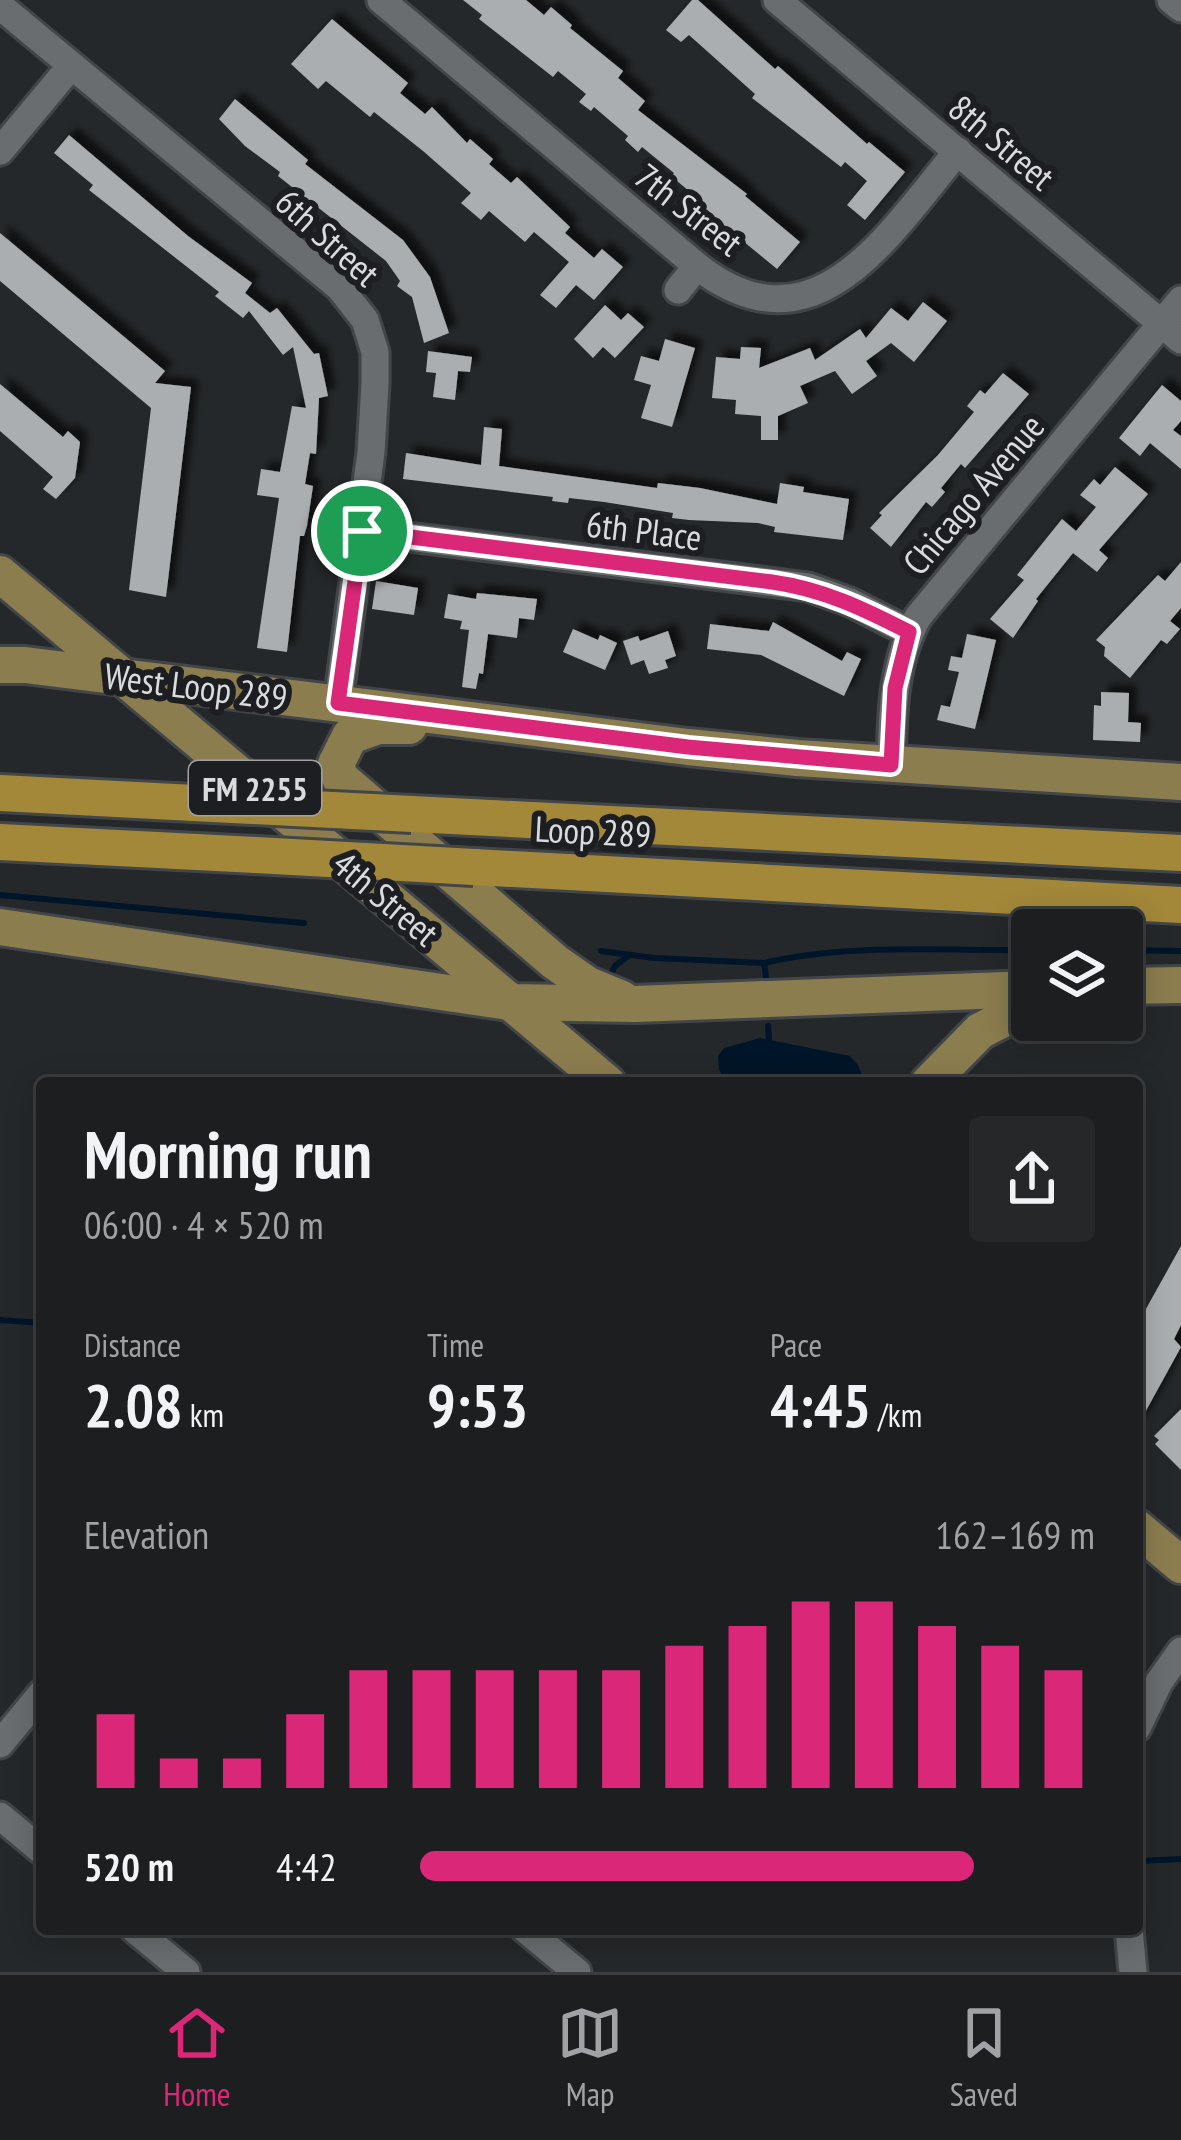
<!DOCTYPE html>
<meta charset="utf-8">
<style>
:root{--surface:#1c1e20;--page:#252729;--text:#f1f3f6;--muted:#a0a2a5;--line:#3a3c3e;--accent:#db2777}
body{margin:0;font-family:"PT Sans Narrow",sans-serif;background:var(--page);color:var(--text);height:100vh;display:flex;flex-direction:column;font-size:45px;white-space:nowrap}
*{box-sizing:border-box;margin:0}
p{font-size:39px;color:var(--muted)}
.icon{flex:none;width:66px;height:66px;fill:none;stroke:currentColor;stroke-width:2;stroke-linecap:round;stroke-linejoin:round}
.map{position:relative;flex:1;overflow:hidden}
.details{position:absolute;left:36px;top:1077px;width:1107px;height:858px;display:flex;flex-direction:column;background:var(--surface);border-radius:12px;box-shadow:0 6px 30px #0003,0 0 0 3px var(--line)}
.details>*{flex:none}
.tools{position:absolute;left:1011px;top:909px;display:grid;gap:24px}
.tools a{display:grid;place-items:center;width:132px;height:132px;border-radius:12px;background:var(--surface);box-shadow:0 6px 30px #0003,0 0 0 3px var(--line);font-size:60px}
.pin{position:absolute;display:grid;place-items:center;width:102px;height:102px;color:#fff;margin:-51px;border:6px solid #fff;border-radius:50%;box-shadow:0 3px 12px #0007}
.round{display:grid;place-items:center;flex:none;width:126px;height:126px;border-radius:12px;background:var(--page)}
.overview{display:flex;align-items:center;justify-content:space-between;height:204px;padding:0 48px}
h1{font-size:66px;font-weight:600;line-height:90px}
.stats{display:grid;grid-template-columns:repeat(3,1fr);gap:18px;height:204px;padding:12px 48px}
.stats div{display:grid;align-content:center}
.stats b{font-size:60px;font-weight:600}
.stats small{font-size:33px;font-weight:400}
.stats p{font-size:33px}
.chart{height:336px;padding:24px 48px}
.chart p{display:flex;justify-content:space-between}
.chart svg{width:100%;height:216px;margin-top:12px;stroke:var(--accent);stroke-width:6}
ul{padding:0 48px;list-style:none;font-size:39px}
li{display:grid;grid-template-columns:192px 144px 1fr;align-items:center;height:90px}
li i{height:30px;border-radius:15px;background:var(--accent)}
.tab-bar{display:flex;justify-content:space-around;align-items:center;height:168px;border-top:3px solid var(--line);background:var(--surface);font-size:33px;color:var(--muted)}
.tab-bar a{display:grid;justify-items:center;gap:6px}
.tab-bar .active{color:var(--accent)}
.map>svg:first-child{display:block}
</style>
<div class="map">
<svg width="1181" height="1972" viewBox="0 0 1181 1972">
<defs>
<filter id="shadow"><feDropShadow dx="8" dy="-8" stdDeviation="3" flood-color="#0009"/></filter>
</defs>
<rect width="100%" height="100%" fill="#25282a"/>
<polygon fill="#001529" points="760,1038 850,1056 858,1065 865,1083 727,1083 719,1070 718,1056 724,1048"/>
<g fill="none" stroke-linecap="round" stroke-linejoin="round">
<g stroke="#001529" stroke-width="6">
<polyline points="0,895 304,923"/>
<polyline points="1122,950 1181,951"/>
<polyline points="601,951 654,958 764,963"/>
<path d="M766,977L764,963C850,943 944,951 1032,950"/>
<polyline points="608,980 615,966 628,956"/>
<polyline points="768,1026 769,1039"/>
<polyline points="0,1320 42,1323"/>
<polyline points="1137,1861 1181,1859"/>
</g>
</g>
<g fill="#aaaeb1" filter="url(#shadow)">
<polygon points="463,0 526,0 544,15 551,7 572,25 570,28 623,71 618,78 645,101 638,110 747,194 745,196 800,242 777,269 686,194 689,191 671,176 674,173 642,147 638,152 625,140 628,136 594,107 591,111 579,102 586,94 558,71 553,77 479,19 482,15"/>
<polygon points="692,0 698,0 775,69 778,66 867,144 869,142 905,172 865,220 847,205 867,181 845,162 841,167 752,98 755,94 689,35 681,42 666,30"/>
<polygon points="332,19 408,83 400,93 425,114 432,107 467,143 470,139 493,159 489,164 511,183 517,177 570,227 565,233 594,258 602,249 623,267 594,300 576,285 556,308 540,295 569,262 534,232 525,242 489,211 481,220 461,203 471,193 423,151 374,112 370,117 326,81 318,89 291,64"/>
<polygon points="235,99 308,160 305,164 403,240 430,277 449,333 424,343 412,297 397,286 400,281 386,261 278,176 280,172 245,146 219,119"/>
<polygon points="69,135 188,236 252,283 245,293 270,313 277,308 314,354 319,353 328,396 319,398 316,454 310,453 305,484 313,486 307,526 304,536 300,536 287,652 257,648 279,498 257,495 261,469 280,472 292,406 306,408 293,347 283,355 249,311 243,318 215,296 219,292 89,190 93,185 54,153"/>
<polygon points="0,233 165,371 155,383 191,387 166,597 129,590 151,408 0,281"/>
<polygon points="923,302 947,321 914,362 891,343 866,361 877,376 852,394 835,371 800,386 808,403 778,416 778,440 761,440 761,416 735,414 736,400 712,398 716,357 740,359 741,347 761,348 759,368 810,348 815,360 860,329 866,338 891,308 908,321"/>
<polygon points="605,305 621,320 628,313 644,327 615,358 603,347 593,358 574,339"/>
<polygon points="665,339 695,348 672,427 641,418 651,385 634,380 641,356 659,361"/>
<polygon points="428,351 472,357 470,372 458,371 455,400 433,397 436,373 426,372"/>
<polygon points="1003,373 1029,394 965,468 961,464 941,488 945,492 932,507 926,502 891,547 870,528 882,515 879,513 938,455 974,412 967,406 980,390 985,394"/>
<polygon points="0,384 63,437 68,431 80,442 75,478 56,499 43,489 53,477 0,431"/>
<polygon points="1162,385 1181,401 1181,421 1173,430 1181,436 1181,469 1150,443 1140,456 1119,438"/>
<polygon points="484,427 502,429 499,466 657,488 658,483 700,488 777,504 780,483 804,487 803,492 849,499 843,540 774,532 775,527 758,523 689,520 672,518 673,513 604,502 569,498 568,503 552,501 553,497 403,479 406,453 481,465"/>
<polygon points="1115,467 1148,494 1099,550 1108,558 1097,572 1073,553 1036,599 1038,601 1013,638 990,619 1024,580 1017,575 1062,519 1076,531 1096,507 1080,495 1094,479 1100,485"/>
<polygon points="1181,562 1181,608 1170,621 1180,629 1167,644 1161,640 1130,678 1104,656 1105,647 1096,640 1158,575 1165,581"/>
<polygon points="376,581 418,588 414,615 372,609"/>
<polygon points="477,593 537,599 534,620 519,618 517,638 488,634 483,674 479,673 476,689 462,687 469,630 460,629 462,621 444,618 448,594 476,599"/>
<polygon points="773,622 842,661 847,652 861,659 844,696 761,655 707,649 710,624 769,631"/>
<polygon points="573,629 598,640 600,635 617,643 605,670 563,652"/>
<polygon points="668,631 676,656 665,660 668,668 649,674 644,660 631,665 623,641 638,636 640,641"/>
<polygon points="967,634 996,640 975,729 937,720 941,705 950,707 959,672 948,670 951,656 962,658"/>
<polygon points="1101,692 1129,693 1128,722 1141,723 1140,742 1093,740 1094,705 1101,706"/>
<polygon points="1181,1246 1181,1325 1174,1339 1181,1347 1137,1427 1137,1325"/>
<polygon points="1181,1409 1181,1470 1155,1444 1159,1440 1154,1436"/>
</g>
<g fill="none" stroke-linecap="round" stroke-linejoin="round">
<g stroke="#434648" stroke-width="33">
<g id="minor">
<path d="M381,0L697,266C815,359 889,233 958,151"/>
<polyline points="777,0 1181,340"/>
<polyline points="1171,0 1181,8"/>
<polyline points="0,6 339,287 365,320 375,352 375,384 371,452 338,703"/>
<polyline points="0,151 71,66"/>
<polyline points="678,290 697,266"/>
<polyline points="361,531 808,587 850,602 909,632"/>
<path d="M891,765C892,714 893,662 918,617L1181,300"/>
<polyline points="1137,1728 1159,1682 1181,1651"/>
<polyline points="0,1744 42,1693"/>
<polyline points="0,1816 42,1851"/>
<polyline points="134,1929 186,1972"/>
<polyline points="525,1929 577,1972"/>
<polyline points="1129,1929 1133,1972"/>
</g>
</g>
<g stroke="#434648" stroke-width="42">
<g id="major">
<polyline points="0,574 607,1083"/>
<polyline points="0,665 25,665 688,747 797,758 1181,782"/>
<polyline points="409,726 378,726 350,736 336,764 340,778 555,962 588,985 622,999"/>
<polyline points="0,927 509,1002 635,1004 1032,989"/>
<polyline points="1122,986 1181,985"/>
<polyline points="929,1083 980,1031 1032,1004"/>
<polyline points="1137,1528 1181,1565"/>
</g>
</g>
<g stroke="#434648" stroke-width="42">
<g id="highway">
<polyline points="0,793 194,803"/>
<polyline points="412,814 1181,853"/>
<polyline points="0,842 256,855"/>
<polyline points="474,867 1181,905"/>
</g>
</g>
<use href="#minor" stroke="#696d6f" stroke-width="27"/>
<use href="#major" stroke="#8c7d4f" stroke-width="36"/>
<use href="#highway" stroke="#a3883a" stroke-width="36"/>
<g stroke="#434648" stroke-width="42" stroke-linecap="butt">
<g id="highway-bridge">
<polyline points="194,803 412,814"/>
<polyline points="256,855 474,867"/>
</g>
</g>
<use href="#highway-bridge" stroke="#a3883a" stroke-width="36"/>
</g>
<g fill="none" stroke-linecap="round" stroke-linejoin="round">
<g stroke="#fff" stroke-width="24">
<path id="route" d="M362,531L772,582C823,589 864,609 909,632L895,688L891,765L688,747L338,703Z"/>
</g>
<use href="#route" stroke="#db2777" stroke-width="15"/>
</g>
<g text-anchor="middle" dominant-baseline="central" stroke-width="12" stroke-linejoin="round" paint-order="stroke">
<rect fill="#1c1e21" stroke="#a0a2a5" stroke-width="3" x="189" y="761" width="132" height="54" rx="9"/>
<g font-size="33" font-weight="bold" fill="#d9dbdd">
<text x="255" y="788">FM 2255</text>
</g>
<g font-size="36" fill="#d9dbdd" stroke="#1c1e21">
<text transform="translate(1002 142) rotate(40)">8th Street</text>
<text transform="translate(689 209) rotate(38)">7th Street</text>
<text transform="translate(328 237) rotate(42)">6th Street</text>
<text transform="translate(973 494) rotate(-50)">Chicago Avenue</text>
<text transform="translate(644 530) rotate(7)">6th Place</text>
<text transform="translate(196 686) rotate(7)">West Loop 289</text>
<text transform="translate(593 831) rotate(3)">Loop 289</text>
<text transform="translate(386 898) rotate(40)">4th Street</text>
</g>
</g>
</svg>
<div class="tools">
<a><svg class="icon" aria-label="layers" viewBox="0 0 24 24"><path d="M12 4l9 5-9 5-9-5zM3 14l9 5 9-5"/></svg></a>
</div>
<div class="pin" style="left:362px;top:531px;background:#1e9e55"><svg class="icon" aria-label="arrive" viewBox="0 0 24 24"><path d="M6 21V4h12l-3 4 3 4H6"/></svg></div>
<section class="details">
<div class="overview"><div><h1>Morning run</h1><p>06:00 · 4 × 520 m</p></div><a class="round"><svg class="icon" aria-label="share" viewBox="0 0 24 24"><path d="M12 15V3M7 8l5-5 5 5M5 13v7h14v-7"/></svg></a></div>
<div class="stats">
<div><p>Distance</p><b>2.08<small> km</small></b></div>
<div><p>Time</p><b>9:53</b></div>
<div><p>Pace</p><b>4:45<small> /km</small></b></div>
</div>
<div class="chart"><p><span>Elevation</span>162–169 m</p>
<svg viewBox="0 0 160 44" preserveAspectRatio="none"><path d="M5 44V29M15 44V38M25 44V38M35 44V29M45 44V20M55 44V20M65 44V20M75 44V20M85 44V20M95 44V15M105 44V11M115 44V6M125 44V6M135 44V11M145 44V15M155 44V20"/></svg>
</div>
<ul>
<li><b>520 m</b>4:42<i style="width:82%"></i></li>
</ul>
</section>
</div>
<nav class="tab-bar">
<a class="active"><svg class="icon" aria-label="home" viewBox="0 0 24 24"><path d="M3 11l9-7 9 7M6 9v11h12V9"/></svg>Home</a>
<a><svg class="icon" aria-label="map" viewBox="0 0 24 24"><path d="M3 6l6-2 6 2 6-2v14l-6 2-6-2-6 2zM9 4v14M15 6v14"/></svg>Map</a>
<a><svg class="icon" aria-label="saved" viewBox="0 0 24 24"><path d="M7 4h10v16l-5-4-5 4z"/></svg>Saved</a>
</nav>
